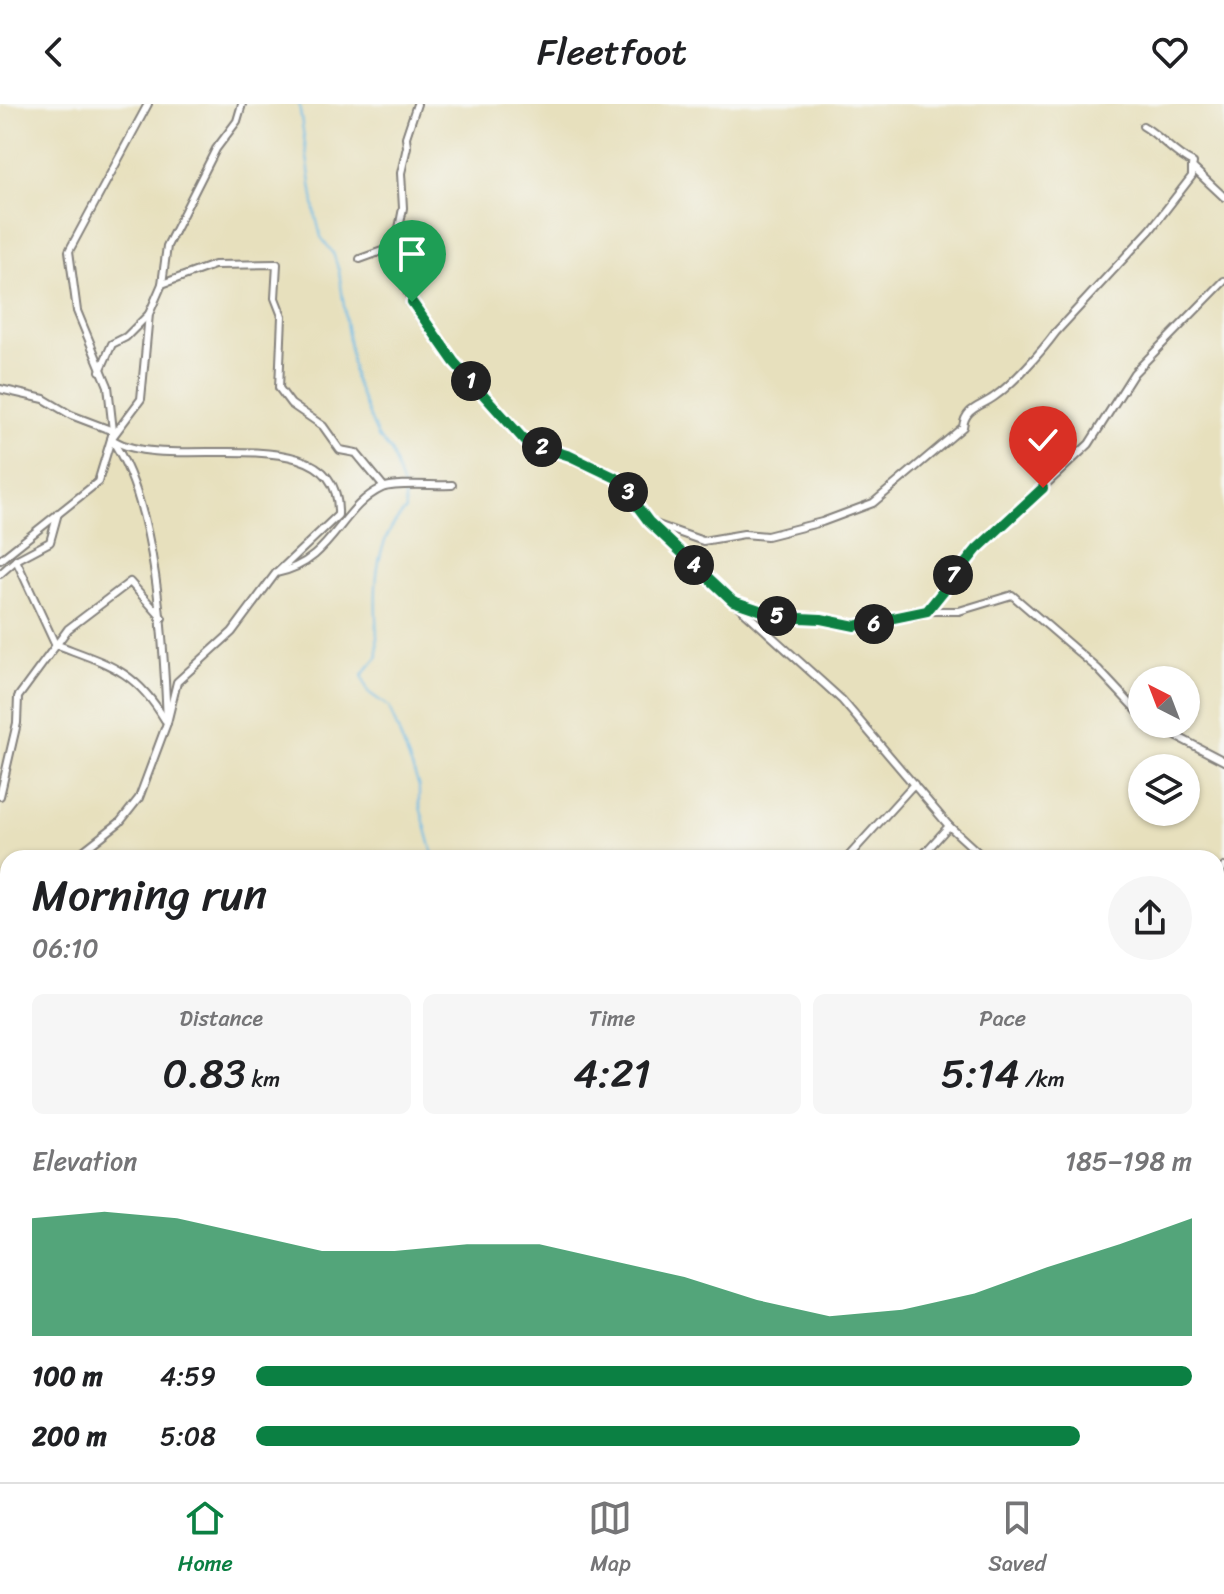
<!DOCTYPE html>
<meta charset="utf-8">
<style>
:root{--surface:#fff;--page:#f6f6f6;--text:#202124;--muted:#757577;--line:#e0e0e0;--accent:#0b8043}
body{margin:0;font-family:Sriracha,sans-serif;background:var(--page);color:var(--text);height:100vh;display:flex;flex-direction:column;font-size:30px;white-space:nowrap}
*{box-sizing:border-box;margin:0}
p{font-size:26px;color:var(--muted)}
.icon{flex:none;width:44px;height:44px;fill:none;stroke:currentColor;stroke-width:2;stroke-linecap:round;stroke-linejoin:round}
.map{position:relative;flex:1;overflow:hidden}
.drawer{position:absolute;left:0px;top:746px;width:1224px;height:632px;display:flex;flex-direction:column;background:var(--surface);border-radius:24px 24px 0 0;box-shadow:0 2px 6px #0004}
.drawer>*{flex:none}
.needle{width:52px;rotate:318deg}
.buttons{position:absolute;left:1128px;top:562px;display:grid;gap:16px}
.buttons a{display:grid;place-items:center;width:72px;height:72px;border-radius:50%;background:var(--surface);box-shadow:0 2px 6px #0004;font-size:40px}
.pin{position:absolute;display:grid;place-items:center;width:68px;height:68px;color:#fff;margin:-82px -34px;border-radius:50% 50% 50% 0;rotate:-45deg;box-shadow:0 0 8px #0007}
.pin .icon{rotate:45deg}
.km{position:absolute;width:40px;height:40px;margin:-20px;border-radius:50%;background:#222;color:#fff;font-size:22px;line-height:40px;text-align:center}
.round{display:grid;place-items:center;flex:none;width:84px;height:84px;border-radius:42px;background:var(--page)}
.headline{display:flex;align-items:center;justify-content:space-between;height:136px;padding:0 32px}
h1{font-size:44px;font-weight:600;line-height:60px}
.figures{display:grid;grid-template-columns:repeat(3,1fr);gap:12px;height:136px;padding:8px 32px}
.figures div{display:grid;align-content:center;border-radius:12px;background:var(--page);text-align:center}
.figures b{font-size:40px;font-weight:600}
.figures small{font-size:22px;font-weight:400}
.figures p{font-size:22px}
.chart{height:224px;padding:16px 32px}
.chart p{display:flex;justify-content:space-between}
.chart svg{width:100%;height:144px;margin-top:8px;fill:var(--accent);opacity:.7}
ul{padding:0 32px;list-style:none;font-size:26px}
li{display:grid;grid-template-columns:128px 96px 1fr;align-items:center;height:60px}
li i{height:20px;border-radius:10px;background:var(--accent)}
header{display:flex;justify-content:space-between;align-items:center;height:104px;padding:0 32px;background:var(--surface);font-size:36px;font-weight:600}
.dock{display:flex;justify-content:space-around;align-items:center;height:112px;border-top:2px solid var(--line);background:var(--surface);font-size:22px;color:var(--muted)}
.dock a{display:grid;justify-items:center;gap:4px}
.dock .active{color:var(--accent)}
.map>svg:first-child{display:block}
</style>
<header><svg class="icon" aria-label="back" viewBox="0 0 24 24"><path d="M15 5l-7 7 7 7"/></svg>Fleetfoot<svg class="icon" aria-label="heart" viewBox="0 0 24 24"><path d="M12 20l-8-8c-3-5 5-10 8-4 3-6 11-1 8 4z"/></svg></header>
<div class="map">
<svg width="1224" height="1378" viewBox="0 0 1224 1378">
<rect width="100%" height="100%" fill="#f6f6f2"/>
<filter id="ink" filterUnits="userSpaceOnUse"><feTurbulence type="fractalNoise" baseFrequency=".0125" numOctaves="2"/><feDisplacementMap in="SourceGraphic" scale="16" xChannelSelector="R" yChannelSelector="G"/><feConvolveMatrix kernelMatrix="1 2 1 2 8 2 1 2 1" color-interpolation-filters="sRGB"/></filter>
<filter id="wash" filterUnits="userSpaceOnUse"><feTurbulence type="fractalNoise" baseFrequency=".006" numOctaves="4" result="noise"/><feDisplacementMap in="SourceGraphic" scale="32" xChannelSelector="R" yChannelSelector="G"/><feGaussianBlur stdDeviation="1.8" result="paint"/><feColorMatrix in="noise" values="0 0 0 0 0 0 0 0 0 0 0 0 0 0 0 0 0 1.4 0 .05"/><feComposite in="paint" operator="in"/></filter>
<g filter="url(#wash)">
<rect width="100%" height="100%" fill="#e7e0bd"/>
<g fill="none" stroke-linecap="round" stroke-linejoin="round">
<g stroke="#6cbae6" stroke-width="2">
<path d="M299,0L316,113L321,133L333,149L339,167L354,274L378,333L391,347L404,387L406,406C367,442 376,503 378,552L362,571L368,588L389,603L419,682V699L434,754"/>
<polyline points="232,1378 232,1370"/>
</g>
</g>
</g>
<g filter="url(#ink)">
<g fill="none" stroke-linecap="round" stroke-linejoin="round">
<g stroke="#84817c" stroke-width="10">
<g id="minor">
<path d="M148,0L69,147L77,207L108,282L113,327L111,335C157,398 164,541 167,619"/>
<polyline points="417,0 406,33 407,43 401,69 403,104 395,145 401,175 420,213 454,258 526,338 570,352 616,374 659,428 733,497 780,513 821,515 855,522 927,507 959,507 1012,491 1098,565 1142,612"/>
<path d="M1143,22C1162,33 1173,50 1193,59L1192,63L1224,93"/>
<polyline points="360,155 382,147 396,153"/>
<polyline points="162,180 214,161 277,160 275,194 282,212 279,284 291,300 323,322 340,346 356,349 384,383"/>
<polyline points="100,267 112,240 126,233 149,210 162,180 167,142 216,45 237,17 242,0"/>
<polyline points="0,285 44,295 71,311 113,327"/>
<path d="M115,337C170,370 342,309 338,411L279,467"/>
<path d="M58,409L50,438L16,456L55,540C107,560 135,565 165,616"/>
<path d="M652,419L703,437L744,430L767,432L822,418L873,399L963,323C965,304 980,303 994,293C1013,280 1042,247 1056,228L1151,125L1192,72V63"/>
<polyline points="0,456 98,378 111,335 141,295 149,210"/>
<polyline points="0,470 16,456"/>
<polyline points="736,500 842,596 949,722 984,754"/>
<polyline points="927,507 977,445 1089,340 1134,269 1224,177"/>
<polyline points="1153,620 1224,657"/>
<polyline points="0,692 17,619 18,593 68,525 130,478 162,514"/>
<path d="M74,754L120,718L139,694L167,619L177,578L232,528L276,469C333,458 339,404 382,384C396,378 435,382 452,381"/>
<polyline points="847,754 914,680"/>
<polyline points="920,754 949,722"/>
<polyline points="1216,773 1224,763"/>
<polyline points="0,778 8,775"/>
<polyline points="1216,970 1224,977"/>
<polyline points="0,976 8,985"/>
<polyline points="0,1044 8,1041"/>
<polyline points="1216,1051 1224,1040"/>
<polyline points="0,1144 8,1146"/>
<polyline points="1216,1171 1224,1186"/>
<polyline points="0,1349 8,1341"/>
<polyline points="146,1370 147,1378"/>
<polyline points="1006,1370 1016,1378"/>
<polyline points="135,1378 141,1370"/>
<polyline points="333,1378 339,1370"/>
<polyline points="680,1378 688,1370"/>
<polyline points="745,1378 753,1370"/>
<polyline points="798,1378 807,1370"/>
<polyline points="946,1378 953,1370"/>
</g>
</g>
<use href="#minor" stroke="#fff" stroke-width="6"/>
</g>
</g>
<g fill="none" stroke-linecap="round" stroke-linejoin="round" filter="url(#ink)">
<g stroke="#fff" stroke-width="16">
<polyline id="route" points="412,198 454,258 526,338 570,352 616,374 649,418 733,497 780,513 821,515 855,522 927,507 977,445 1043,384"/>
</g>
<use href="#route" stroke="#0b8043" stroke-width="10"/>
</g>
</svg>
<div class="buttons">
<a><svg class="needle" viewBox="-14 -14 28 28"><path d="M0-13l5 13h-10z" fill="#e53935"/><path d="M0 13l5-13h-10z" fill="#757577"/></svg></a>
<a><svg class="icon" aria-label="layers" viewBox="0 0 24 24"><path d="M12 4l9 5-9 5-9-5zM3 14l9 5 9-5"/></svg></a>
</div>
<div class="pin" style="left:412px;top:198px;background:#1e9e55"><svg class="icon" aria-label="arrive" viewBox="0 0 24 24"><path d="M6 21V4h12l-3 4 3 4H6"/></svg></div>
<div class="pin" style="left:1043px;top:384px;background:#d93025"><svg class="icon" aria-label="check" viewBox="0 0 24 24"><path d="M5 12l5 5 9-10"/></svg></div>
<b class="km" style="left:471px;top:277px">1</b>
<b class="km" style="left:542px;top:343px">2</b>
<b class="km" style="left:628px;top:388px">3</b>
<b class="km" style="left:694px;top:461px">4</b>
<b class="km" style="left:777px;top:512px">5</b>
<b class="km" style="left:874px;top:520px">6</b>
<b class="km" style="left:953px;top:471px">7</b>
<section class="drawer">
<div class="headline"><div><h1>Morning run</h1><p>06:10</p></div><a class="round"><svg class="icon" aria-label="share" viewBox="0 0 24 24"><path d="M12 15V3M7 8l5-5 5 5M5 13v7h14v-7"/></svg></a></div>
<div class="figures">
<div><p>Distance</p><b>0.83<small> km</small></b></div>
<div><p>Time</p><b>4:21</b></div>
<div><p>Pace</p><b>5:14<small> /km</small></b></div>
</div>
<div class="chart"><p><span>Elevation</span>185–198 m</p>
<svg viewBox="0 0 160 44" preserveAspectRatio="none"><path d="M0 44V8L10 6L20 8L30 13L40 18L50 18L60 16L70 16L80 21L90 26L100 33L110 38L120 36L130 31L140 23L150 16L160 8V44z"/></svg>
</div>
<ul>
<li><b>100 m</b>4:59<i style="width:100%"></i></li>
<li><b>200 m</b>5:08<i style="width:88%"></i></li>
</ul>
</section>
</div>
<nav class="dock">
<a class="active"><svg class="icon" aria-label="home" viewBox="0 0 24 24"><path d="M3 11l9-7 9 7M6 9v11h12V9"/></svg>Home</a>
<a><svg class="icon" aria-label="map" viewBox="0 0 24 24"><path d="M3 6l6-2 6 2 6-2v14l-6 2-6-2-6 2zM9 4v14M15 6v14"/></svg>Map</a>
<a><svg class="icon" aria-label="saved" viewBox="0 0 24 24"><path d="M7 4h10v16l-5-4-5 4z"/></svg>Saved</a>
</nav>
